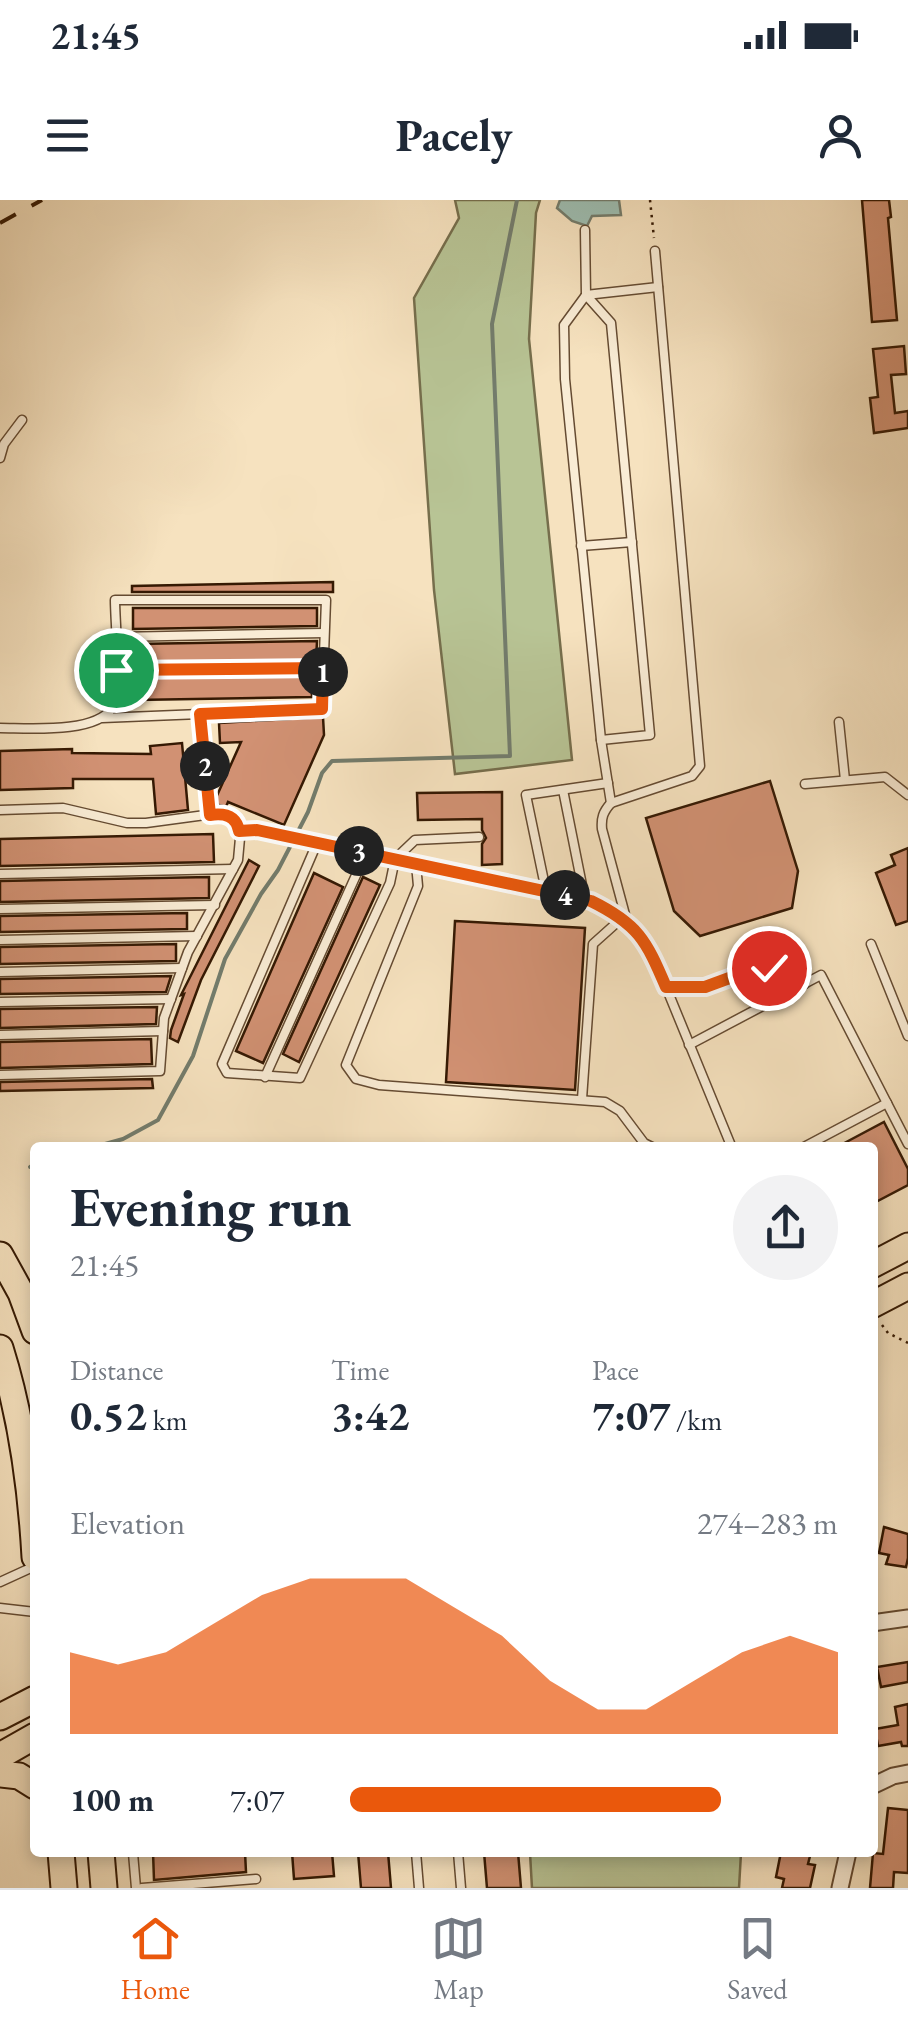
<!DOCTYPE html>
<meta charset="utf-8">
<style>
:root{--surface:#fff;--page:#f2f2f3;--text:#1f2937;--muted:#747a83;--line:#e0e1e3;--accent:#ea580c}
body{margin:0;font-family:"EB Garamond",serif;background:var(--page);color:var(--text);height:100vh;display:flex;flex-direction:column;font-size:38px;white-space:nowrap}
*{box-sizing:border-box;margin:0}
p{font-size:32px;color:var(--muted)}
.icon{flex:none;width:55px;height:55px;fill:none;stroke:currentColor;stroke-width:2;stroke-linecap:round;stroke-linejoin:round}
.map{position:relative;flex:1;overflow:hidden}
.side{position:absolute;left:30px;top:942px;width:848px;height:715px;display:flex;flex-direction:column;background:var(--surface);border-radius:10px;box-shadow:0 5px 15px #0003}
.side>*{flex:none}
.pin{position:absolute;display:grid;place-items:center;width:85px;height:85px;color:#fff;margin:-42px;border:5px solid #fff;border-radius:50%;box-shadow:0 2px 10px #0007}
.km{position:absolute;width:50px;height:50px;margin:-25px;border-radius:50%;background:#222;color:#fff;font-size:28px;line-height:50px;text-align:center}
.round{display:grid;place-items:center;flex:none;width:105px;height:105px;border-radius:52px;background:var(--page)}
.headline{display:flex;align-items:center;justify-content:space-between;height:170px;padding:0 40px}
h1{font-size:55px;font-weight:700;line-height:75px}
.figures{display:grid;grid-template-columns:repeat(3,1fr);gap:15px;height:170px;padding:10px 40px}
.figures div{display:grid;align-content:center}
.figures b{font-size:42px;font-weight:700}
.figures small{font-size:28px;font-weight:400}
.figures p{font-size:28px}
.chart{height:280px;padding:20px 40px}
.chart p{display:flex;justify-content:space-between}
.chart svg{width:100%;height:180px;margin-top:10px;fill:var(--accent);opacity:.7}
ul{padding:0 40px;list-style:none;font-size:32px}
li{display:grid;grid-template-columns:160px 120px 1fr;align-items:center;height:75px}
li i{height:25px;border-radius:12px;background:var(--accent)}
.status{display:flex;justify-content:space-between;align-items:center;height:70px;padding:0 50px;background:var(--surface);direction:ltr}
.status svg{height:28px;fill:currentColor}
header{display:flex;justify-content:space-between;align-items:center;height:130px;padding:0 40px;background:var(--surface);font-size:45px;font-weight:700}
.tabs{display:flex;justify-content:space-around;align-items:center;height:140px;border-top:2px solid var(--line);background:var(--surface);font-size:28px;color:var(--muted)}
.tabs a{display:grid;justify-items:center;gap:5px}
.tabs .selected{color:var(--accent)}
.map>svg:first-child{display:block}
</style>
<div class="status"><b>21:45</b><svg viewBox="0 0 49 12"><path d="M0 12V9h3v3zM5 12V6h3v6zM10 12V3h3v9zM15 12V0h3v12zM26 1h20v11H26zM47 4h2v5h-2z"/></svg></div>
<header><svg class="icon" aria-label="menu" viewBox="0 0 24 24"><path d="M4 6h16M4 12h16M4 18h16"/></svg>Pacely<svg class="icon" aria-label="person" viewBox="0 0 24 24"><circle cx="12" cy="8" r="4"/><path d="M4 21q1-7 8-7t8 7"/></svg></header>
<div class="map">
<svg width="908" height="1688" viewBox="0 0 908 1688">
<rect width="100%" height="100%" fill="#f6e2bf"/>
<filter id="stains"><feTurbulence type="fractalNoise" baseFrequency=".002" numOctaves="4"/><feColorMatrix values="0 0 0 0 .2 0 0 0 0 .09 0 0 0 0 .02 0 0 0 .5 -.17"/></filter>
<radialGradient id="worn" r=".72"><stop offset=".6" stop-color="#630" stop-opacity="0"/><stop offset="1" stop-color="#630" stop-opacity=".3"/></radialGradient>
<g fill="#b8c495" stroke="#766e4c" stroke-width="2.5">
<polygon points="455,0 540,0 536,13 529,139 572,560 455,574 434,390 414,98 459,18"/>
<polygon points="530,1653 741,1653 739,1688 532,1688"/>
</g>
<polygon fill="#9dbeb2" stroke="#737c6c" stroke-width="2.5" points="560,0 619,0 621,15 592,16 587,26 572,21 557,8"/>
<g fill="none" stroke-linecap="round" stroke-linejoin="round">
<g stroke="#737c6c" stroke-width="4">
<polyline points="63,948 105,944 123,939 158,920 193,856 225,759 261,694 278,670 308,612 322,573 332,561 510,556 492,124 517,0"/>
<polyline points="30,967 35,964"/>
</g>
</g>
<g fill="#d19173" stroke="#351903" stroke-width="2.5">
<polygon points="862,0 889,0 891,17 888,18 897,120 872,122"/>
<polygon points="904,146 906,174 891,175 895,213 908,211 908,228 874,233 870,198 878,197 873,149"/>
<polygon points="333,382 333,392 132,392 132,386"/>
<polygon points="133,408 317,408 317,426 133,429"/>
<polygon points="317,441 316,461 134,462 134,444"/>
<polygon points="311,476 312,497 135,500 134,477"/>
<polygon points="323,517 324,535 284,625 228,602 226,607 215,604 215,600 241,542 220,543 219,523"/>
<polygon points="182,543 188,610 156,614 153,579 73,579 73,588 0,590 0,551 72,549 72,553 151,554 150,546"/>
<polygon points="770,581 798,671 792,708 700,736 674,711 646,618"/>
<polygon points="502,592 502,664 482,665 482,644 486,638 482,630 482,619 418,620 417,593"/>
<polygon points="213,634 214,662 0,666 0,639"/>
<polygon points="908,648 908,721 896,725 876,673 895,665 891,655"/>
<polygon points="249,660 259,666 201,780 178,842 170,838 171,830 184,794 181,795"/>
<polygon points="314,673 343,687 263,863 236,851"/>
<polygon points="209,677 209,698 0,702 0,681"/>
<polygon points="363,677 380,685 299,862 283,854"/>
<polygon points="187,713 187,729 0,732 0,716"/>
<polygon points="455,721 585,728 575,890 446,882"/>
<polygon points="176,744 176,761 0,764 0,747"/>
<polygon points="171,776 166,792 0,794 0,779"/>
<polygon points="157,807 156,824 0,828 0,809"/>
<polygon points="151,839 152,864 0,868 0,842"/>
<polygon points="152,879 153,888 0,891 0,882"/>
<polygon points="884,922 908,969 908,985 872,1004 872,948 835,948"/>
<polygon points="884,1327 908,1334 908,1358 906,1367 886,1364 889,1355 879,1353"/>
<polygon points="908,1462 908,1482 881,1487 877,1467"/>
<polygon points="908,1504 908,1546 902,1546 901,1542 878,1546 875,1529 898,1525 895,1507"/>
<polygon points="888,1608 908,1610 908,1673 894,1672 893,1688 870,1688 873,1653 883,1654"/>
<polygon points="153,1652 245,1652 246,1672 154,1680"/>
<polygon points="292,1652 332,1652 334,1676 294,1679"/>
<polygon points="358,1652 388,1652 391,1688 361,1688"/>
<polygon points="484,1652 518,1652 521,1688 487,1688"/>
<polygon points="781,1652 810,1656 808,1664 815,1665 810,1688 782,1688 784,1679 776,1677"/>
</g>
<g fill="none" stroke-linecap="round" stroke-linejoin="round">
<g stroke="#654b32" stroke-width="11">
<g id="service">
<polyline points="585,30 586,95 564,125 565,179 601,540 611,603"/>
<polyline points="586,95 611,123 650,535 601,540"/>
<polyline points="586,95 658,87"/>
<polyline points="0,258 4,244 22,220"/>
<polyline points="581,346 632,342"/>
<polyline points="116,437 324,433"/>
<polyline points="116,470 323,468"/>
<polyline points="199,514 209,615"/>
<polyline points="839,522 845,580"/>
<path d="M0,528C28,528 95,534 112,508C122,491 115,422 115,400H326L322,509L102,518"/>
<polyline points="805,584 885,577 908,595"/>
<polyline points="563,590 585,700"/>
<polyline points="0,610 63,608 127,623 146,623 220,613 232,618 237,622 240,638 238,660 188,752 164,818 160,871 0,875"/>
<path d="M239,631L257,630L591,701C615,713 634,726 650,748L732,948"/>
<polyline points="317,643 222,864 227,873 300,878 390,683 395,659 415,640 479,637"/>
<polyline points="416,664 418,686 346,865 356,879 379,885 605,902 620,911 644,943 654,948"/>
<polyline points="0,674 233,669"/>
<polyline points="546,691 526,595 608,583"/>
<polyline points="0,709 215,705"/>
<path d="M627,722L602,629C601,618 603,612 611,603L692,576L700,566L655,51"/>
<polyline points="0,740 197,736"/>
<polyline points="871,744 908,836"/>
<polyline points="0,772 182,768"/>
<polyline points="666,787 705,787 762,766 805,784"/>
<polyline points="0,802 171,799"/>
<polyline points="0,835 163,831"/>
<polyline points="689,845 821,775 908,944"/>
<polyline points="265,877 366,653"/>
<polyline points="582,899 593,744 622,718"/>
<polyline points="802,948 887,903"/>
<polyline points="0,1382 35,1366"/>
<polyline points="0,1408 35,1412"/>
<polyline points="416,1652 419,1688"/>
<polyline points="458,1652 461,1688"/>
<polyline points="133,1653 136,1688"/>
<polyline points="142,1688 256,1679"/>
</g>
</g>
<g stroke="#654b32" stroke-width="19">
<g id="minor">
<polyline points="872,1423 908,1418"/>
<polyline points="872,1586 893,1576 908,1573"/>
<polyline points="840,1688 848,1652"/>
</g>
</g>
<g stroke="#351903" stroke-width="29">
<g id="primary">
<polyline points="0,1055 21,1093 35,1131"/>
<polyline points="872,1065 908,1046"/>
<polyline points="872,1105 908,1086"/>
<path d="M0,1148C21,1215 31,1286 35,1357"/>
<polyline points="0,1517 35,1499"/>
<polyline points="0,1556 35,1536"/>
<polyline points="0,1574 19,1576 35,1586"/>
<polyline points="61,1652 64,1688"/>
<polyline points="101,1652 104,1688"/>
</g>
</g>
<g stroke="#351903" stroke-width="2.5" stroke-dasharray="2.5 5" stroke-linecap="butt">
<polyline points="650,0 654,38"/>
<polyline points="882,1125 888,1133 908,1143"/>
</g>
<use href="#service" stroke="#f9ecd5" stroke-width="8"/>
<use href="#minor" stroke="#f9ecd5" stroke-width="15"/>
<use href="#primary" stroke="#f6e2bf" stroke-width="25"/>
<polyline stroke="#351903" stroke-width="4" stroke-dasharray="18 18" stroke-linecap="butt" points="0,23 42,0"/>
</g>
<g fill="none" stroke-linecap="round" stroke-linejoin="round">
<g stroke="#fff" stroke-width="20">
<path id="route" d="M116,470L323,468L322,509L200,514L210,615C224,613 236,615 239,631L257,630L591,701C638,724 646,740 666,787H705L762,766L769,768"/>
</g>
<use href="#route" stroke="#ea580c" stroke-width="12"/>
</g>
<rect width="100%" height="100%" filter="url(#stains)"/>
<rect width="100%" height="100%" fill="url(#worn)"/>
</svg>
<div class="pin" style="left:116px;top:470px;background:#1e9e55"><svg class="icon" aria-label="arrive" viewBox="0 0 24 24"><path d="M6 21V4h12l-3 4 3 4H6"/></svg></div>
<div class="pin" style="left:769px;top:768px;background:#d93025"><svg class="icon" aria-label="check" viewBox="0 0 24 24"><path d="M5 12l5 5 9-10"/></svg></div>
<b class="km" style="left:323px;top:472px">1</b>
<b class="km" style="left:205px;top:566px">2</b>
<b class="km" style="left:359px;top:651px">3</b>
<b class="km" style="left:565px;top:695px">4</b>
<section class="side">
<div class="headline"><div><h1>Evening run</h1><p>21:45</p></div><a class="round"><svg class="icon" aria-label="share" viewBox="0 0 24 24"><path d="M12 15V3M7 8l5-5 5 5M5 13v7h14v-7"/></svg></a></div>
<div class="figures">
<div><p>Distance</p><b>0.52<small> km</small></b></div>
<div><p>Time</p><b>3:42</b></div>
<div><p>Pace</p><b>7:07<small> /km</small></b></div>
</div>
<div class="chart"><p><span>Elevation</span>274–283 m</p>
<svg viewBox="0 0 160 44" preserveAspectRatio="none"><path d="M0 44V24L10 27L20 24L30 17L40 10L50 6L60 6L70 6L80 13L90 20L100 31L110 38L120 38L130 31L140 24L150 20L160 24V44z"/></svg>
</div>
<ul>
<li><b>100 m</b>7:07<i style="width:76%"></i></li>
</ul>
</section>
</div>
<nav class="tabs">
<a class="selected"><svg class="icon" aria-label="home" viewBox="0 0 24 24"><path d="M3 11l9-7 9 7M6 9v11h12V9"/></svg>Home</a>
<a><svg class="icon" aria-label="map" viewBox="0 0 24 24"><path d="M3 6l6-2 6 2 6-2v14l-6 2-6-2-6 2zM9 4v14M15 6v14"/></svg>Map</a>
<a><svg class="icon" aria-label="saved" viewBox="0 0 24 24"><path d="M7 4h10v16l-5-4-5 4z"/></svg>Saved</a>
</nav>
